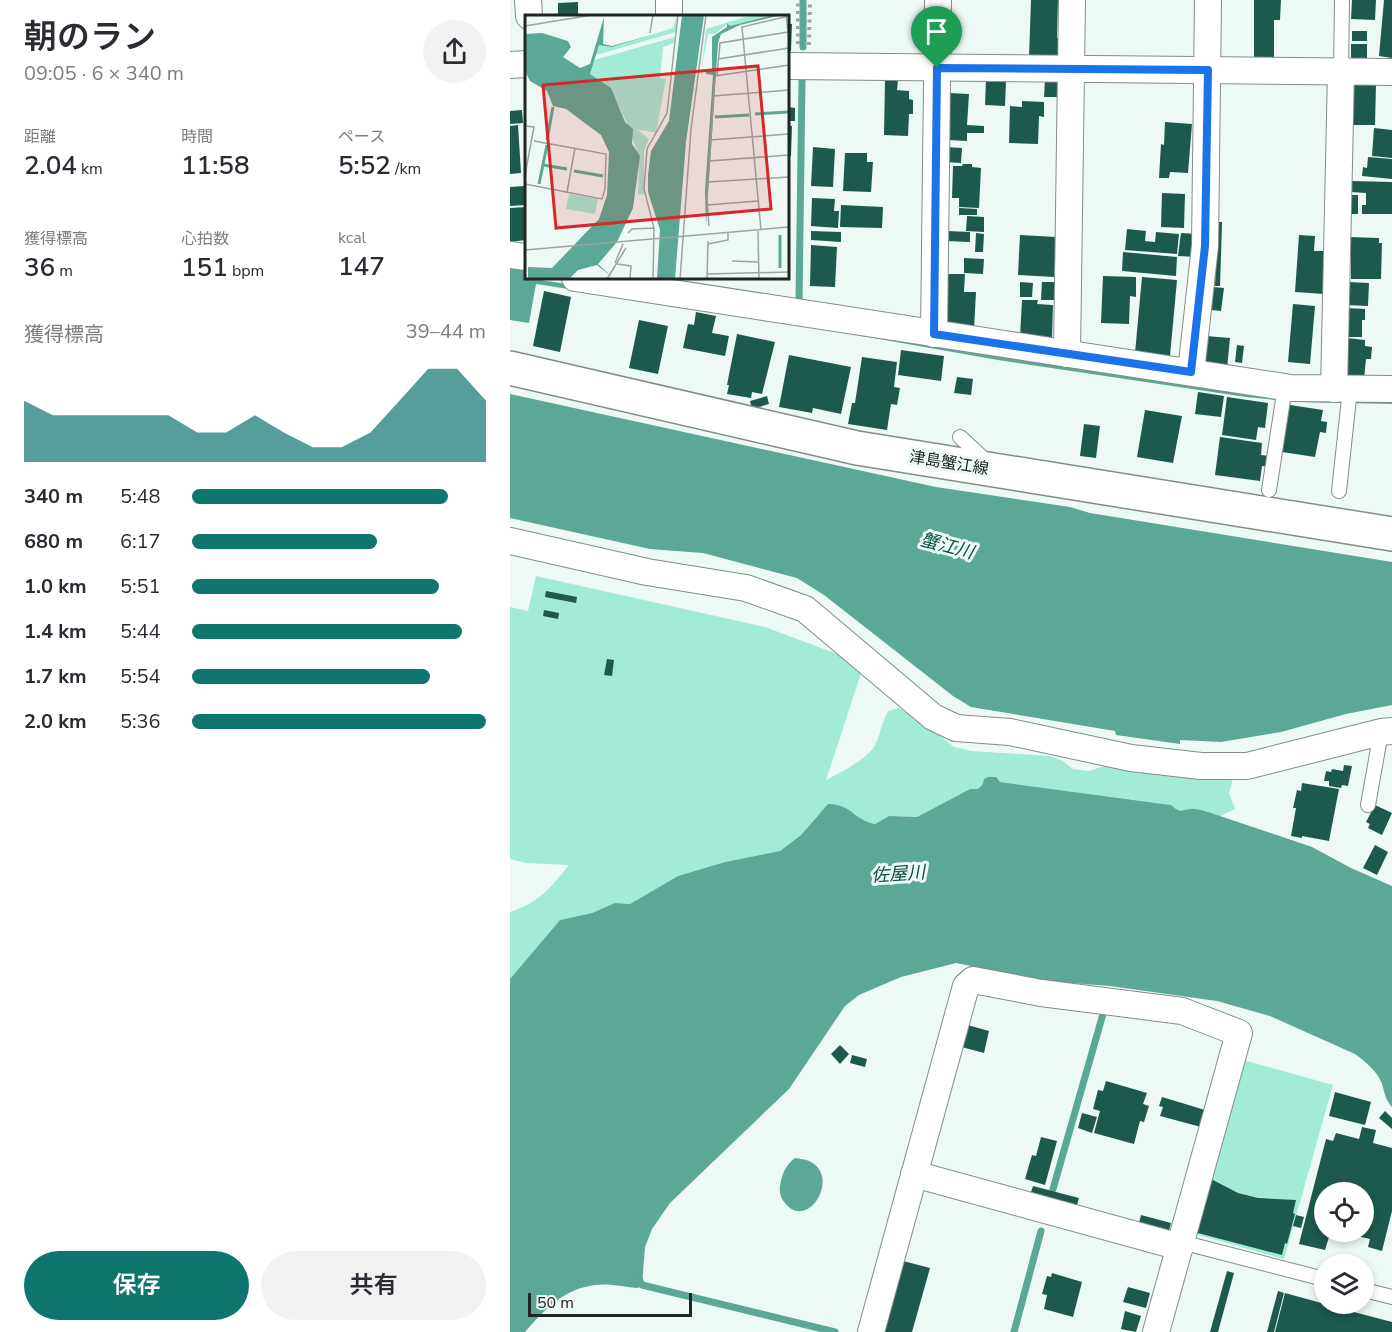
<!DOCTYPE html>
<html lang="ja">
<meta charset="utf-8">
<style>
:root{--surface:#fff;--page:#f2f2f3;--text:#2b2b33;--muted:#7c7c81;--accent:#0f766e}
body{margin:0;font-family:"Nunito Sans","Noto Sans JP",sans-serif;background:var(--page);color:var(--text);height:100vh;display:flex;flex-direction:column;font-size:22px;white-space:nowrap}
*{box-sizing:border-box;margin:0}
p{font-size:20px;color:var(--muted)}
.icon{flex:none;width:33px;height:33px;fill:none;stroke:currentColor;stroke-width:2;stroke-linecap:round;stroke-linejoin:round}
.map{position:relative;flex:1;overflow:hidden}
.panel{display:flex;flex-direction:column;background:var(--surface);width:510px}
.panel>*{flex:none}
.fabs{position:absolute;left:804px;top:1182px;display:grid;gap:12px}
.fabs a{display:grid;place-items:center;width:60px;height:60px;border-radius:50%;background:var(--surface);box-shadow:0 3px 9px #0003;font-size:30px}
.scale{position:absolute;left:18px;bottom:15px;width:164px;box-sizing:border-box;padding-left:6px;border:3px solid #212524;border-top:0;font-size:16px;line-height:21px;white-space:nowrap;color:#212524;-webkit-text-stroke:4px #edf9f5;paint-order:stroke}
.pin{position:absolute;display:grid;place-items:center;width:51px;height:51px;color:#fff;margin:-62px -26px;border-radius:50% 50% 50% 0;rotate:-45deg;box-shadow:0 0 6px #0007}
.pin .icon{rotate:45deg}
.round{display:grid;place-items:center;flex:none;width:63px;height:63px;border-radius:32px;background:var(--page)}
.headline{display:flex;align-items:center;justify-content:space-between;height:102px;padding:0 24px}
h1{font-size:33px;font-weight:600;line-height:45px}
.stats{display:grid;grid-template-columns:repeat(3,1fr);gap:9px;height:102px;padding:6px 24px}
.stats div{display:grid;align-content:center}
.stats b{font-size:26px;font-weight:600}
.stats small{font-size:16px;font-weight:400}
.stats p{font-size:16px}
.chart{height:168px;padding:12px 24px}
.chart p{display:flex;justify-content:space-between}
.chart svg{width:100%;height:108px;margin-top:6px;fill:var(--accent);opacity:.7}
.button{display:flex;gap:12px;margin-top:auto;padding:12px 24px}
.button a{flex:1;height:69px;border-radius:36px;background:var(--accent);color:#fff;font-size:24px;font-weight:600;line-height:69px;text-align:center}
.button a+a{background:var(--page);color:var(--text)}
ul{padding:0 24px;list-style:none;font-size:20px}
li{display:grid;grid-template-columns:96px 72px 1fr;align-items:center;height:45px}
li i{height:15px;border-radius:8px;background:var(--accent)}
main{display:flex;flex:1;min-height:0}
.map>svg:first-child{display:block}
</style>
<main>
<section class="panel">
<div class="headline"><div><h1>朝のラン</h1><p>09:05 · 6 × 340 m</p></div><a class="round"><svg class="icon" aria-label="share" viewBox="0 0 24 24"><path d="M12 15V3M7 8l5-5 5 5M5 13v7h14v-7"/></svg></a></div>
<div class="stats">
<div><p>距離</p><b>2.04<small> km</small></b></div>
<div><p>時間</p><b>11:58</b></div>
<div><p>ペース</p><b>5:52<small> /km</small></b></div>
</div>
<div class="stats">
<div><p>獲得標高</p><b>36<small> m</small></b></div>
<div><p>心拍数</p><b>151<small> bpm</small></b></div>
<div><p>kcal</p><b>147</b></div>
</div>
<div class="chart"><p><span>獲得標高</span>39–44 m</p>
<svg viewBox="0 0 160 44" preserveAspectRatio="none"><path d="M0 44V19L10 25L20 25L30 25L40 25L50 25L60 32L70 32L80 25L90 32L100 38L110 38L120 32L130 19L140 6L150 6L160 19V44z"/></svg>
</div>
<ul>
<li><b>340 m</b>5:48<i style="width:87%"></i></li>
<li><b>680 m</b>6:17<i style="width:63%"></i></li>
<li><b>1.0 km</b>5:51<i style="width:84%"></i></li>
<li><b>1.4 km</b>5:44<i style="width:92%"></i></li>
<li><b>1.7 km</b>5:54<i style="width:81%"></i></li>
<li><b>2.0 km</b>5:36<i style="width:100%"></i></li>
</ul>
<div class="button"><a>保存</a><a>共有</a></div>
</section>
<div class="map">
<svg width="882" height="1332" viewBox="0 0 882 1332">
<rect width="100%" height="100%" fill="#edf9f5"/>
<g fill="#a2ebd7">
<path d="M26,576L255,627L354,664L316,780C330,773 361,757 366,743C371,731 372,723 378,711L389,708L429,735L444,747L461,751L540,756L553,761L563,769L579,771L597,765L721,773L722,782L719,793L725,809L708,817L698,812L668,811L661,805L640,802L490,782L486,777L468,789H460L407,817L379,816L365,824L354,822L344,813L307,816L291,835L270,851L215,862L168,876L120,904L105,903L82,913L50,920L0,979V912C28,903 41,888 59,865L16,863L0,859V607L18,611Z"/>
<polygon points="730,1059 823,1085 774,1259 681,1233"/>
</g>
<g fill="#5aa895">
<polygon points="0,264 16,267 16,278 268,314 882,397 882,404 786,402 736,397 488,360 267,321 26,284 19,323 0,320"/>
<polygon points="0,394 426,487 560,507 580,513 882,562 882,705 836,714 771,732 711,742 670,740 670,744 606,735 605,731 461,707 443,696 314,595 287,578 193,553 140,549 0,518"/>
<path d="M478,777H486L490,782L661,805C671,814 670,810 681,809C686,808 693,811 698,812L802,847L841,868L882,886V1107C875,1099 875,1094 872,1084C868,1072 855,1061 845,1054L760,1016L707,1001L600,986L535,981L446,963L391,977L349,995L335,1006L279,1089L160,1203L142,1229L135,1247L132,1285L128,1288C115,1287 99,1283 85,1285C54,1289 35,1309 15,1332H0V979L50,920L82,913L105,903L120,904L168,876L215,862L270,851L291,835L318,804C344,805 343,820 365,824L379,816L407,817L460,789H468L473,784L474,779Z"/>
<path d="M285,1158C289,1159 295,1159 299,1161C332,1176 298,1232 275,1203C271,1199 269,1192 270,1186C272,1174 275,1166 285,1158Z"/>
</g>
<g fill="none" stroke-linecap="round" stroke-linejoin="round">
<g stroke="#5aa895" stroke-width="7">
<polyline points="293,47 293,0"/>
<polyline points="289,301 292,81"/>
<polyline points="543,1189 595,1007"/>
<polyline points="128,1277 132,1285 325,1332"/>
<polyline points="504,1332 531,1231"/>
</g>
</g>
<g fill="#1d5a4d" fill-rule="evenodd">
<polygon points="521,0 548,0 547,38 553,39 553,58 519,57"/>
<polygon points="744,0 771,0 770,20 764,20 764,57 744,57"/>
<polygon points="842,0 866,0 865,20 841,19"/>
<polygon points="874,0 882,0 882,58 869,56"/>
<polygon points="68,2 68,16 48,16 48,3"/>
<polygon points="278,24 282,24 281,51 278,50"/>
<rect x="842" y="31" width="15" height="10"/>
<polygon points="841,44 857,44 857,61 843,61 841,57"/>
<polygon points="375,80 388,80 387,90 399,91 399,99 403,100 403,114 399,114 398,136 374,135"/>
<polygon points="476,80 496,81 495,106 475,105"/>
<polygon points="535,80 551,81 550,97 534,97"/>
<polygon points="840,83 866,84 865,125 839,125"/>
<polygon points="439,93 459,94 457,125 474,126 474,133 457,133 457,141 437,140"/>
<polygon points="512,101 534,102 534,117 529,116 528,144 499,143 500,106 512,107"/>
<polygon points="278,107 285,108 285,121 278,121"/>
<polygon points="12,110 13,123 0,124 0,111"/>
<polygon points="655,122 682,124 678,173 660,172 659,178 649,178 651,144 654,145"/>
<polygon points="8,125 11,173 0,174 0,126"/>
<polygon points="278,126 282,126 281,156 278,156"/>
<polygon points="864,128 882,130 882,158 862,156"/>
<polygon points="303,147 325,149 323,187 301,186"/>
<polygon points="436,147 452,148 451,163 435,162"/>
<polygon points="335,153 357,153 357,162 363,162 361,192 333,191"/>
<polygon points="858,157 882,159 882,179 852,176 853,167 857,168"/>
<polygon points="453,164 462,164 462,167 471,168 469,208 449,207 449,198 442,198 443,166 452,166"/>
<polygon points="841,181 882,182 882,214 852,214 852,205 856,205 856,193 841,192"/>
<polygon points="14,186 16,205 0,206 0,187"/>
<polygon points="652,193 675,194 674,228 651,227"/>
<rect x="840" y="195" width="8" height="19"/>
<polygon points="302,198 325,199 324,211 329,211 328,228 301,226"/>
<polygon points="331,205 373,207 372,228 330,227"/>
<polygon points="16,207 16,240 0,242 0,208"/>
<polygon points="449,208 467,209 467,215 449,215"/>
<polygon points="457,216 474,217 474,232 456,231"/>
<polygon points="707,222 712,222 710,286 705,286"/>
<polygon points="617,229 636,231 635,241 645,242 646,232 669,234 667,254 615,250"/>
<polygon points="301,231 331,232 331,242 301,240"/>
<polygon points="437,231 460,232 460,242 436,241"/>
<polygon points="466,233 474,234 473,252 465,252"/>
<polygon points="671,233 688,234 686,257 668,256"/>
<polygon points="510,235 546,237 544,277 508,275"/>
<polygon points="789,235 805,236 804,251 817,251 814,294 785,292"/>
<polygon points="839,237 869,238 869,243 872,243 871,279 841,279 841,255 838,255"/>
<polygon points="301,245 327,247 325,287 300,286"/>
<polygon points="613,252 667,257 666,276 612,271"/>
<polygon points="454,258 474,259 473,274 454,273"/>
<polygon points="438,274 455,274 454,292 466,292 464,329 440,328 440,322 437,322"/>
<polygon points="593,276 626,277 626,297 620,296 619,324 591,323"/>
<polygon points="632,277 667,280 660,356 625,353"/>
<polygon points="510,282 523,283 522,297 510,297"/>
<polygon points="532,282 547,282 547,300 531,300"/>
<polygon points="837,282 859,283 858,306 836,305"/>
<polygon points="703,287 714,288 711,311 701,310"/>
<polygon points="34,291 61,297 50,352 23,346"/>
<polygon points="512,300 528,300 527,304 543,305 542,339 510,337"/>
<polygon points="783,304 805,306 800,364 778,362"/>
<polygon points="836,308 855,309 855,320 852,320 852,337 836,337"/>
<polygon points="186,312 206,316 202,333 219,336 215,356 173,348 178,324 184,325"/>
<polygon points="129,320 158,326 148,374 119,368"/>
<polygon points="227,334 265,342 252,394 242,392 241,398 217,394 219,385 217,385"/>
<polygon points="696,336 720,338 717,369 698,367 694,359"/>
<polygon points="837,338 855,340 855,346 862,347 861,359 856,359 854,379 834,377"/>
<polygon points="727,345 734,346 732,363 725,362"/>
<polygon points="391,350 434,356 431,381 388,375"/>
<polygon points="279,355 341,367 331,414 303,408 302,413 269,407"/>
<polygon points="352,357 387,362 384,387 390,388 387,405 381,404 377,430 338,424 342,403 345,403"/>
<polygon points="447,377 463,379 461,395 444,393"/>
<polygon points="688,392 714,396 711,417 685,414"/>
<polygon points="257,396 259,404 242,409 240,401"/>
<polygon points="717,397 758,403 755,428 748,427 746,440 712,435"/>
<polygon points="780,405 813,410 811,421 817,422 816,433 810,432 805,457 772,452"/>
<polygon points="635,410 672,416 663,463 627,457"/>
<polygon points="574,424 590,426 586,458 570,456"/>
<polygon points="710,437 752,443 751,455 760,456 759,467 752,466 750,481 705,475"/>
<polygon points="36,591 67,597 66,603 35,597"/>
<polygon points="34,610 49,613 48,619 33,616"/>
<polygon points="97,659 104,660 102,676 94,675"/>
<polygon points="834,765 842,766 838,786 832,785 831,788 819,786 819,781 814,781 816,771 821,772 822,769 833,771"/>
<polygon points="792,783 829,789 819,841 792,836 792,838 781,836 786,808 783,808 787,790 791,791"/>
<polygon points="865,805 882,813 872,835 858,828 860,824 856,822"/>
<polygon points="865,845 878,852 867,875 853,868"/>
<polygon points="454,1024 479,1031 474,1053 448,1046"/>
<polygon points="330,1045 339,1054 330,1064 321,1054"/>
<polygon points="342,1055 357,1059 355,1067 340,1063"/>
<polygon points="596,1081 637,1093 633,1104 639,1106 634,1122 630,1121 624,1144 584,1133 590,1111 583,1109 588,1090 593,1091"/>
<polygon points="825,1092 861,1102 855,1125 819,1116"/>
<polygon points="652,1097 695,1110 691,1127 650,1116 653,1107 649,1106"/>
<polygon points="875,1111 882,1118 882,1129 869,1118"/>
<polygon points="572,1113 587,1117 582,1133 568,1128"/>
<path d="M852,1127L866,1130L863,1143L882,1148V1211L872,1251L858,1247L860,1239L834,1233L833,1240L819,1237L815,1250L789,1244L816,1139L823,1141L826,1133L849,1139ZM814,1192H854V1232H814Z"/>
<polygon points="531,1137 547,1141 535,1185 515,1179 522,1155 526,1156"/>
<polygon points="699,1178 728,1193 748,1198 786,1200 783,1213 785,1214 777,1244 775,1243 772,1255 684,1232"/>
<polygon points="523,1186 569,1198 567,1205 521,1192"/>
<polygon points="631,1215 661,1223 659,1231 629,1223"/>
<polygon points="786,1215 794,1217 791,1228 783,1226"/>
<polygon points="393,1261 420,1268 402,1332 376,1332 373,1331"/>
<polygon points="717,1271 724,1273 708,1332 700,1332"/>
<polygon points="542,1273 572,1282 563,1317 534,1309 537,1295 532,1294 537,1276 541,1277"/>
<polygon points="618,1287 640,1293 636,1308 613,1302"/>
<polygon points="768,1291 774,1293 764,1332 757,1332"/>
<polygon points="775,1293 815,1304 842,1304 840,1311 882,1322 882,1332 765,1332"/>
<polygon points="615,1311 631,1316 626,1332 611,1329"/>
</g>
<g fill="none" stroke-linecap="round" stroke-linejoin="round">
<g stroke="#828d89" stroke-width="16">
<g id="service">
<polyline points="831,72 832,0"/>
<polyline points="450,437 476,461"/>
<polyline points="759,490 775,387"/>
<polyline points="829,491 840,389"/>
<polyline points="858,805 871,732"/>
<polyline points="671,1242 814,1279"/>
<polyline points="854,1290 882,1297"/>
</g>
</g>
<g stroke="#828d89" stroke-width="28">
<g id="minor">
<polyline points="18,0 19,16"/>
<polyline points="159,16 159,0"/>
<polyline points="0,65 16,64"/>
<polyline points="278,66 882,72"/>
<polyline points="0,255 16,257"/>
<polyline points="65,278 781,388 882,389"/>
<polyline points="424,334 428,0"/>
<polyline points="557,354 562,0"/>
<polyline points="681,372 695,246 698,0"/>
<polyline points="824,389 831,72"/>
<polyline points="0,541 137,572 236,588 295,609 423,717 446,728 500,732 621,758 691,766 737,766 871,732 882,731"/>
<polyline points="404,1174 670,1247"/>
<polyline points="361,1332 456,986 463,980 531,993 672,1011 729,1033 646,1332"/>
</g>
</g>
<g stroke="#828d89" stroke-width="36">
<polyline id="secondary" points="0,368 347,448 882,534"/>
</g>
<g stroke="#9da6a3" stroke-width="4" stroke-dasharray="3 4.5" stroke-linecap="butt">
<polyline points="288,44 288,0"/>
<polyline points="299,45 300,0"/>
</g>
<use href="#service" stroke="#fff" stroke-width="14"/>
<use href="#minor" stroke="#fff" stroke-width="26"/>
<use href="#secondary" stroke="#fff" stroke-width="33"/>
</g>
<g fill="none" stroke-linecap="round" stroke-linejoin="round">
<g stroke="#fff" stroke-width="12">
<polygon id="route" points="427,68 698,70 695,246 681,372 424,334"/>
</g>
<use href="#route" stroke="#1a73e8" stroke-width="8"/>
</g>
<g text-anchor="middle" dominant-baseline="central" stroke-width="6" stroke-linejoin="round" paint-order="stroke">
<g font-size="16" fill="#212524" stroke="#edf9f5">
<text transform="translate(439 463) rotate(9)">津島蟹江線</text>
</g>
<g font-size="18" font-style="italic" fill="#084e41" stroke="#edf9f5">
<text transform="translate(437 546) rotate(15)">蟹江川</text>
<text transform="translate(388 874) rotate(-4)">佐屋川</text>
</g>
</g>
<g transform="translate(15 15)">
<rect width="264" height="264" fill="#edf9f5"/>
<path d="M152,0L151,17L71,40L74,30L87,32L148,13ZM227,0H248L205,11L203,8L190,19H183L177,51L181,14ZM150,22L149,28L138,32L135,63L141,64L131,118L112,114L124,124L119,136V179L113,180L114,142L103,110L85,73L65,59L69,45ZM44,179L73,184L70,199L41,194Z" fill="#a2ebd7"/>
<path d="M157,0H179L161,127L150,264H132L135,215L123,177V160L126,136L144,106ZM248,0H257L215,10L196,19L193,28L181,211L180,176L188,60L181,59L182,55H187V22L202,12V8L205,11ZM79,2L78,29L87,31L126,20L87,32L74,30L65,59L86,73L100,107L108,114L107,129L115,141L108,193L92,227L73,249L87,262L72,250L53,255L44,264H3V252L27,253L74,204L82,180L84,137L76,120L41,94L28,91L22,76L5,66L0,56V19L17,18L43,26L46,32L38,42L55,53L65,49Z" fill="#5aa895"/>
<path fill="none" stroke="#5aa895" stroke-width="3" d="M230,99L264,97M190,102L224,100M22,125L28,92M18,150L42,154M49,156L78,161M14,169L22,130M255,220V253"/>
<path fill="none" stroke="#9ba4a1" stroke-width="1.5" d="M261,1L264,24M0,11L67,0M125,18L128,0M193,44L264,33M192,61L195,28L263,17M188,81L264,75M0,111L9,112L0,160M185,125L264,119M184,146L264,140M183,167L264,162M0,169L77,184L80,174L81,139L9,126M42,177L50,133M182,190L233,186M184,211L182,183L190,61L264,50M236,215L217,12L264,1M233,216L234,264M103,218L107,214L129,213M158,224L166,114L181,0M183,229L203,225V218M0,235L264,212M207,246L233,247M90,248L98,229M92,249L106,251L105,264M182,259L264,257M82,264L101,233M128,264L129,213L119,174L122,134L142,98L153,0M155,264L158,224M182,264L183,226"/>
<path fill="#d62828" fill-opacity="0.15" stroke="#d62828" stroke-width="3" d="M233,51L246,194L31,213L18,70Z"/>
<rect width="264" height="264" fill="none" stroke="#212524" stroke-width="3"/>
</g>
</svg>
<div class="fabs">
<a><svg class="icon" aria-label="locate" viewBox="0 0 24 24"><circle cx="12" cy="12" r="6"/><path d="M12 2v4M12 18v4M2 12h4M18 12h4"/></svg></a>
<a><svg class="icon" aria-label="layers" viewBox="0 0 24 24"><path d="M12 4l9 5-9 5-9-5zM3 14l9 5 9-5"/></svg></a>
</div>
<div class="scale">50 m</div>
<div class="pin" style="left:427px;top:68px;background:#1e9e55"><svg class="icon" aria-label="arrive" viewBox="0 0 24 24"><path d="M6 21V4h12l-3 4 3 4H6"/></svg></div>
</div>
</main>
